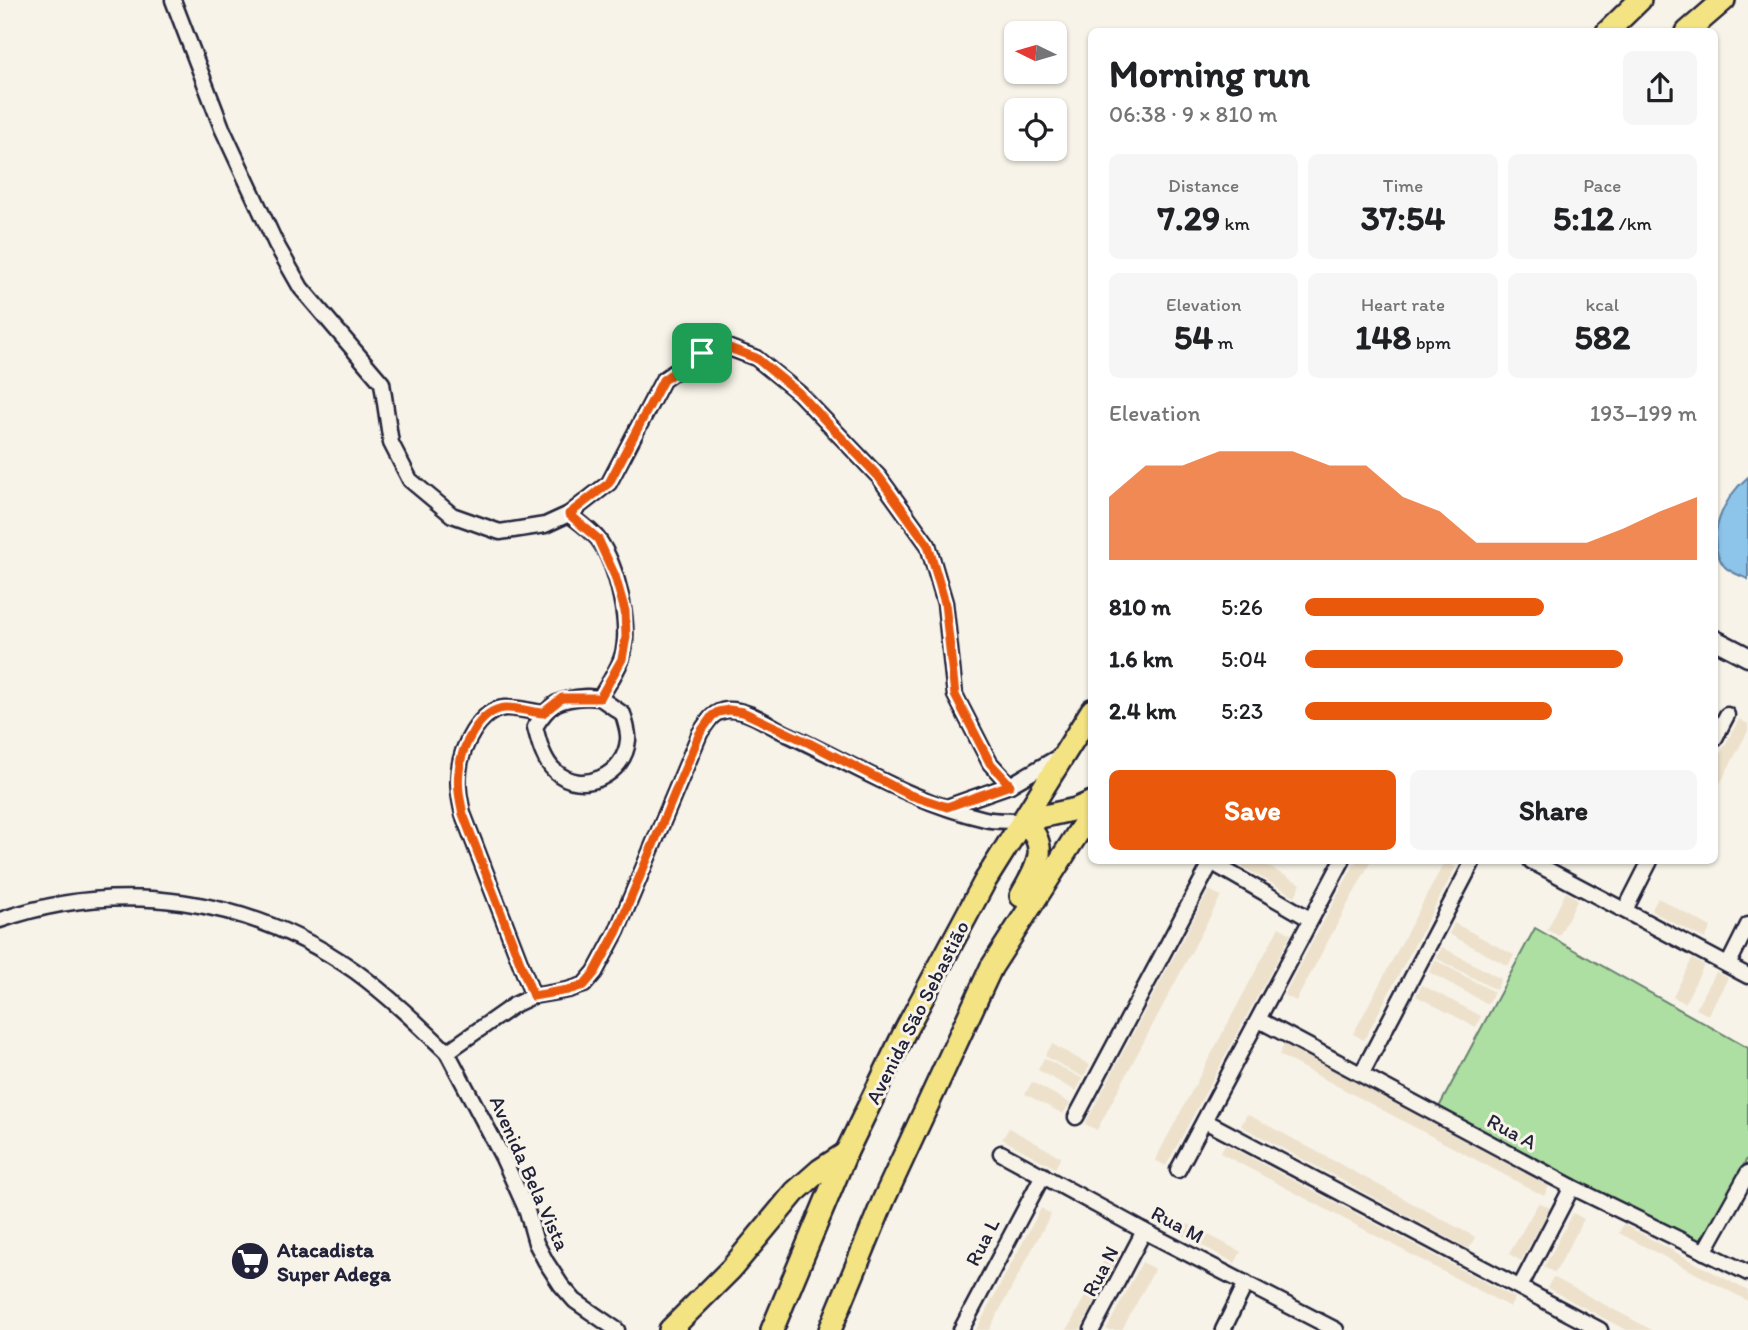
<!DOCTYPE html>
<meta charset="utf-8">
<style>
:root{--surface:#fff;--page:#f6f6f6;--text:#202124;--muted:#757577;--accent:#ea580c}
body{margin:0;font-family:Itim,sans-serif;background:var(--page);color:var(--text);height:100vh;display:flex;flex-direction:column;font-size:26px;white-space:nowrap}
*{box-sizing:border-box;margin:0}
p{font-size:23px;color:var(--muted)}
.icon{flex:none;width:38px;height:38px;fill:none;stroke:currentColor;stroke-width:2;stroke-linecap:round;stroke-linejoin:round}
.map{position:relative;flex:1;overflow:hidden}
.side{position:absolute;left:1088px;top:28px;width:630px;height:836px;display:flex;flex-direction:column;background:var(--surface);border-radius:10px;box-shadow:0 2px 5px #0004}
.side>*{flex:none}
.needle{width:46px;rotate:275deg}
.controls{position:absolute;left:1004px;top:21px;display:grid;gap:14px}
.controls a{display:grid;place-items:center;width:63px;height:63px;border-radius:10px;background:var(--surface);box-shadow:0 2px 5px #0004;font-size:35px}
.pin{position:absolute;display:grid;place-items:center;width:60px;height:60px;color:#fff;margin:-30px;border-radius:14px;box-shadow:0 4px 10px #0006}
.round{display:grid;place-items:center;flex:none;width:74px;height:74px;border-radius:10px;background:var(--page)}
.summary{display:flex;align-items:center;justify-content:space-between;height:119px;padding:0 21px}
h1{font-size:38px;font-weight:700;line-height:52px}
.stats{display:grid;grid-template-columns:repeat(3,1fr);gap:10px;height:119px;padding:7px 21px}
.stats div{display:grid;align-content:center;border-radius:10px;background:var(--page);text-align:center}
.stats b{font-size:35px;font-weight:700}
.stats small{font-size:19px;font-weight:400}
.stats p{font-size:19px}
.chart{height:196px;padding:14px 21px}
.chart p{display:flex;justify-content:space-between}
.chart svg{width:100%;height:126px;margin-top:7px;fill:var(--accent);opacity:.7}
.button{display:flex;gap:14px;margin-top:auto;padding:14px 21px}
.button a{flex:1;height:80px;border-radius:10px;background:var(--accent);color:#fff;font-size:28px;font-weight:700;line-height:80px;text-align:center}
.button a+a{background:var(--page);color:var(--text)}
ul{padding:0 21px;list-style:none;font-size:23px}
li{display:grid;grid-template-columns:112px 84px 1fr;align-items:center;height:52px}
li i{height:18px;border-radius:9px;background:var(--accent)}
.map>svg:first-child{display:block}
</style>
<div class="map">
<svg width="1748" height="1330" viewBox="0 0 1748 1330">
<rect width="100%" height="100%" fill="#f7f3e8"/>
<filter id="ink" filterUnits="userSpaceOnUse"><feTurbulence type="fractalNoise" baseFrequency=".0143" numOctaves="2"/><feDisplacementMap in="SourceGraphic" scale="14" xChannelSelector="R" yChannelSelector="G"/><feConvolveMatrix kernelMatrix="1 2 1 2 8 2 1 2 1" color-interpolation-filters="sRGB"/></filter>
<g filter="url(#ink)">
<g fill="#ede1cc">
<polygon points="1739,719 1748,724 1748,731 1715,793 1715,764"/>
<polygon points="1246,861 1258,861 1301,884 1295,896 1242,867"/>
<polygon points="1356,861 1371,861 1296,1001 1284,995"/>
<polygon points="1445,861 1456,867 1364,1040 1353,1034"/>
<polygon points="1209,890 1221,896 1097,1130 1085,1124"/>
<polygon points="1566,892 1578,899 1559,936 1547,930"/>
<polygon points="1658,898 1711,927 1705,939 1651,911"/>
<polygon points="1454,923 1514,955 1508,966 1449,934"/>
<polygon points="1279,927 1291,934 1166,1166 1155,1160"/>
<polygon points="1442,947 1501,979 1496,990 1436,958"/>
<polygon points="1692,959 1704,965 1685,1003 1673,997"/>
<polygon points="1435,960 1494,992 1488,1004 1429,972"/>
<polygon points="1716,972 1728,978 1708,1015 1696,1009"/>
<polygon points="1422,985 1481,1016 1476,1027 1416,996"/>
<polygon points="1052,1044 1090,1065 1083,1077 1045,1056"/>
<polygon points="1284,1044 1549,1186 1544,1196 1279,1055"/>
<polygon points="1044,1058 1083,1079 1076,1091 1038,1070"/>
<polygon points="1032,1082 1070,1103 1063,1114 1025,1094"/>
<polygon points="1247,1114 1475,1237 1469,1249 1241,1126"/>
<polygon points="1009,1128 1061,1157 1055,1168 1002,1139"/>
<polygon points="1225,1144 1515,1298 1510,1307 1220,1153"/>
<polygon points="1539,1202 1550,1208 1521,1261 1509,1254"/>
<polygon points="1041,1208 1051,1214 989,1330 976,1330"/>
<polygon points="1573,1213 1584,1219 1555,1273 1544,1267"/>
<polygon points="1188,1224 1241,1252 1235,1263 1182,1235"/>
<polygon points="1623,1224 1748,1291 1748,1301 1619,1233"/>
<polygon points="1111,1247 1121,1252 1080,1330 1067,1330"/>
<polygon points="1142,1262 1155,1269 1122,1330 1106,1330"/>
<polygon points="1553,1277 1652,1330 1626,1330 1547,1288"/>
</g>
<polygon fill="#acdfa1" stroke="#67806e" stroke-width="2" points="1535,928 1748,1048 1748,1157 1707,1234 1698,1240 1688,1240 1439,1107"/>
<path fill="#8cc4ea" stroke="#6283a4" stroke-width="2" d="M1748,477V579C1741,576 1729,572 1724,566C1703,538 1725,496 1748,477Z"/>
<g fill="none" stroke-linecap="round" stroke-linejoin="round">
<g stroke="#22223b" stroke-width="19">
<g id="minor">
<polyline points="173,0 222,128 276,244 301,288 382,383 391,443 410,480 452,515 500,532 545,525 569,514 609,483 663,380 702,353 724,346 756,358 799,393 879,477 928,545 945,603 955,695 990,763 1010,785"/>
<path d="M569,514C578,521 591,530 598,539C617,565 633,629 621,660C616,673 607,686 600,698"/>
<path d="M587,697L600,698L623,714C625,722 629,732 628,740C625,775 582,796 555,771C543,760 539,742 535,727C550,702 559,699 587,697Z"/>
<polyline points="1715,738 1727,715"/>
<polyline points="947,807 1010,785 1060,756"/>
<polyline points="1531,861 1748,976"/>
<polyline points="1211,862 1310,919"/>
<polyline points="1625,910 1650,861"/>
<path d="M0,920C120,878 251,898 355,971C388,995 418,1024 447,1052L514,1005L533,996L568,990L584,985L595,972L617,931L700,733C708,721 713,711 728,710C748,709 769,725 787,734C852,764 915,803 985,819C996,822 1010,820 1022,821"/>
<polyline points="1728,965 1748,925"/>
<path d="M533,996L463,814C460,800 457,786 459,771C461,748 479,710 505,708C517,707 531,712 543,713"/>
<polyline points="1259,1020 1572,1187 1748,1273"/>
<polyline points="447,1052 503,1158 527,1211 536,1243 546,1262 561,1285 575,1301 617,1330"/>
<polyline points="1362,1073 1473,861"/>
<polyline points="1076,1117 1212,861"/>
<polyline points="1205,1121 1600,1330"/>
<polyline points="1001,1153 1144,1231 1336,1330"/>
<polyline points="1178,1170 1342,861"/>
<polyline points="1704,1252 1748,1173"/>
<polyline points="1520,1287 1572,1187"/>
<polyline points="961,1330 1043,1175"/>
<polyline points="1092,1330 1144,1231"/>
<polyline points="1223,1330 1246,1283"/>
</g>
</g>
<g stroke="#22223b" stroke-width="23">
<polyline id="tertiary" points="1715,640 1748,657"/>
</g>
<g stroke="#22223b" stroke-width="26">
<g id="primary">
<polyline points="1607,32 1640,0"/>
<polyline points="1687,32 1724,0"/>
<polyline points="1022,821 1076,809 1092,802"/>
<path d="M1021,896C1037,867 1052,845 1022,821"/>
<polyline points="670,1330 731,1269 795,1192 820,1170 846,1153"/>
<polyline points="772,1330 846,1153 906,1029 985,881 1092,710"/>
<polyline points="830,1330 884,1199 991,968 1092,811"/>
</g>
</g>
<use href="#minor" stroke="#f7f3e8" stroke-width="14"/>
<use href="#tertiary" stroke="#f7f3e8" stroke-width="18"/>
<use href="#primary" stroke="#f4e382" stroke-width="21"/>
</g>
</g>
<g fill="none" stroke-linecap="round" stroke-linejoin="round" filter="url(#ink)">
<g stroke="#fff" stroke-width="14">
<path id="route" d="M724,346L756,358L799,393L879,477L928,545L945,603L955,695L990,763L1010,785L947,807L910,795L809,743L743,712L729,710L718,712L712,716L700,733L617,931L595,972L584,985L568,990L533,996L463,814C460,800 457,786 459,771C461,748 479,710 505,708C516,707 531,712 543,713L562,698H600L622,659L626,637L625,611L615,576L598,539L569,514L609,483L663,380L702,353Z"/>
</g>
<use href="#route" stroke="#ea580c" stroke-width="9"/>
</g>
<defs>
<g id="supermarket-disc" transform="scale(2.0125)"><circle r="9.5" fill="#22223b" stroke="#f7f3e8"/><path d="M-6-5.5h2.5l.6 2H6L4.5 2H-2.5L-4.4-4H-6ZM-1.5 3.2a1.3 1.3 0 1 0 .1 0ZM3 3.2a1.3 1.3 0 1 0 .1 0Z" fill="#fff"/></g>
</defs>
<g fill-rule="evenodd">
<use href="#supermarket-disc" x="250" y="1261"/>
</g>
<g text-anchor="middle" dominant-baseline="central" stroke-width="6" stroke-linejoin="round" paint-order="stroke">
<g font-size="21" fill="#22223b" stroke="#f7f3e8">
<text transform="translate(917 1012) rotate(-63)">Avenida São Sebastião</text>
<text transform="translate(1512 1131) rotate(28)">Rua A</text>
<text transform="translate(530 1173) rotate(66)">Avenida Bela Vista</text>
<text transform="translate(1178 1224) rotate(28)">Rua M</text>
<text transform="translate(982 1242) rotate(-63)">Rua L</text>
<text transform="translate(1100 1271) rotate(-62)">Rua N</text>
</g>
<g font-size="21" font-weight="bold" fill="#22223b" stroke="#f7f3e8" text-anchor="start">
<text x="277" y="1249">Atacadista<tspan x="277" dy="24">Super Adega</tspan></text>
</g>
</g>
</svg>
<div class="controls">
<a><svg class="needle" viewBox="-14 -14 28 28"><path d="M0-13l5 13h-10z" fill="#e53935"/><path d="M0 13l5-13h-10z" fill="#757577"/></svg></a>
<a><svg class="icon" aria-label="locate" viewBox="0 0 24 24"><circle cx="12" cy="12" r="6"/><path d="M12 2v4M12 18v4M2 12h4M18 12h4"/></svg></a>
</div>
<div class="pin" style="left:702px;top:353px;background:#1e9e55"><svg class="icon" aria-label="arrive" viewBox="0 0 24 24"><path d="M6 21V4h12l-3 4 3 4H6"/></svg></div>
<section class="side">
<div class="summary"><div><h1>Morning run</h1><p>06:38 · 9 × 810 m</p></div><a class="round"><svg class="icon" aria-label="share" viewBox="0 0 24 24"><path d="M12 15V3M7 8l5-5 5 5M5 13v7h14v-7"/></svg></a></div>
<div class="stats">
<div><p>Distance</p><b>7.29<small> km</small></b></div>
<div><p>Time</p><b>37:54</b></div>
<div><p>Pace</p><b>5:12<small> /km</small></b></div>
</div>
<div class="stats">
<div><p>Elevation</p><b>54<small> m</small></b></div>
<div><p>Heart rate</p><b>148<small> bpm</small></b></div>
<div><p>kcal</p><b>582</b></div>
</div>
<div class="chart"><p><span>Elevation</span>193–199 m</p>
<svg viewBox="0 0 160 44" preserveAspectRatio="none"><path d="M0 44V22L10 11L20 11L30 6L40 6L50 6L60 11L70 11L80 22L90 27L100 38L110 38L120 38L130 38L140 33L150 27L160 22V44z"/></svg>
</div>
<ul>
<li><b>810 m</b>5:26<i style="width:61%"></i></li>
<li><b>1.6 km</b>5:04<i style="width:81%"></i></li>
<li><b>2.4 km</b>5:23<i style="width:63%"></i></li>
</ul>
<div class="button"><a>Save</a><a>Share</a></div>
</section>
</div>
